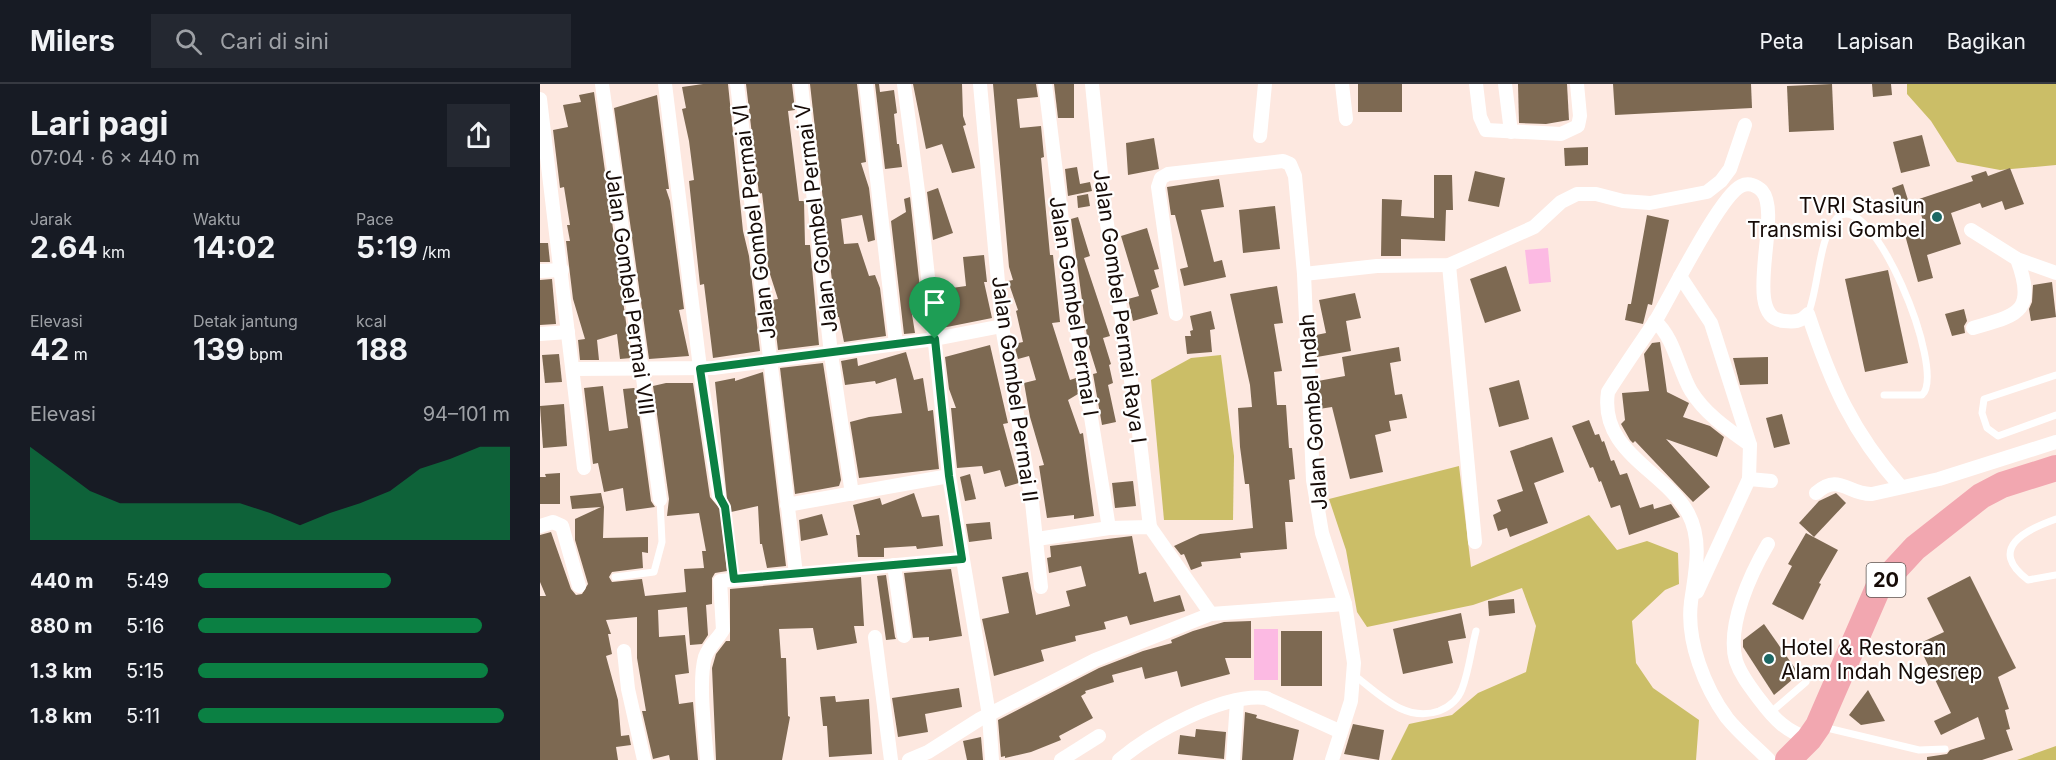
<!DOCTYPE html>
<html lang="id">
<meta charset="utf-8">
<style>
:root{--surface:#171b24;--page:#242831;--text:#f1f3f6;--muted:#9ea1a6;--line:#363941;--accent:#0b8043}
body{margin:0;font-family:Inter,sans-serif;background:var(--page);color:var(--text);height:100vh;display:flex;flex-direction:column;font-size:22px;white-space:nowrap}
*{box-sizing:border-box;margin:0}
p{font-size:20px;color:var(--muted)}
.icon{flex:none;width:33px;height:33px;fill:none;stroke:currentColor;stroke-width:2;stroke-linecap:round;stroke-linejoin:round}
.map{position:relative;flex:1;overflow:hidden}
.sheet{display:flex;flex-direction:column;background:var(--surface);width:540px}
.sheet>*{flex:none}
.pin{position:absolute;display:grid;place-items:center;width:51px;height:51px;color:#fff;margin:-62px -26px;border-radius:50% 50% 50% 0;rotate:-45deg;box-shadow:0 0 6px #0007}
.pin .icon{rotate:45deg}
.round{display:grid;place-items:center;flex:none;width:63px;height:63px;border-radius:0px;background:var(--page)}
.overview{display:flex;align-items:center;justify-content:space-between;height:102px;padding:0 30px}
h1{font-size:33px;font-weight:700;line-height:45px}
.stats{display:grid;grid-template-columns:repeat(3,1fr);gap:9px;height:102px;padding:6px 30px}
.stats div{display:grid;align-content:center}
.stats b{font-size:30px;font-weight:700}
.stats small{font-size:16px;font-weight:400}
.stats p{font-size:16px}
.chart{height:168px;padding:12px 30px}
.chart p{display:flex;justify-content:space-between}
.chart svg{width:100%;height:108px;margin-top:6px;fill:var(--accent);opacity:.7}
ul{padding:0 30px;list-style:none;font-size:20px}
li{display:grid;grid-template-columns:96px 72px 1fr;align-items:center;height:45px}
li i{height:15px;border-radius:8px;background:var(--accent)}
header{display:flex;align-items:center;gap:36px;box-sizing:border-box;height:84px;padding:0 30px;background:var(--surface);border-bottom:2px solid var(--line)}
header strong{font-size:28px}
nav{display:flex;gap:33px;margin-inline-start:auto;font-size:21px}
.search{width:420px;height:54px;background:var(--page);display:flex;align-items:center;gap:15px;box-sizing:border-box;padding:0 21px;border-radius:0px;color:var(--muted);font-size:22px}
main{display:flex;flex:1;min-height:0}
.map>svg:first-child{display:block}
</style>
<header>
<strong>Milers</strong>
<div class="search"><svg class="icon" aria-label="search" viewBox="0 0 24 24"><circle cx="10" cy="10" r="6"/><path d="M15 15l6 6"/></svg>Cari di sini</div>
<nav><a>Peta</a><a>Lapisan</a><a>Bagikan</a></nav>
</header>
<main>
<section class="sheet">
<div class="overview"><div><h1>Lari pagi</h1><p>07:04 · 6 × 440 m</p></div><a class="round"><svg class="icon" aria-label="share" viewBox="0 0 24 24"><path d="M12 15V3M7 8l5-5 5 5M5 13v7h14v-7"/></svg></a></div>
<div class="stats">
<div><p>Jarak</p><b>2.64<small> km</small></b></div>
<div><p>Waktu</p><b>14:02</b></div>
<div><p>Pace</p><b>5:19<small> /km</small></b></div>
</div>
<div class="stats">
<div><p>Elevasi</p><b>42<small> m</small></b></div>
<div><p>Detak jantung</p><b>139<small> bpm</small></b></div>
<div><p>kcal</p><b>188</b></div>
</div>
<div class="chart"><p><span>Elevasi</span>94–101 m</p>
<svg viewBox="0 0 160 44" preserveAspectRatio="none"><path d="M0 44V6L10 15L20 24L30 29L40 29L50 29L60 29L70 29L80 33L90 38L100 33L110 29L120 24L130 15L140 11L150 6L160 6V44z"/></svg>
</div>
<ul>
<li><b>440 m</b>5:49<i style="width:62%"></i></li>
<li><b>880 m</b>5:16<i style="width:91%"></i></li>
<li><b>1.3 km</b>5:15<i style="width:93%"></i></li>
<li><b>1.8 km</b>5:11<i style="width:98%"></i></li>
</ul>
</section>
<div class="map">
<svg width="1516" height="676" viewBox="0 0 1516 676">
<rect width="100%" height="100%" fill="#fde8e0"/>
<g fill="#cbbe67">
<polygon points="1367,0 1516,0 1516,81 1460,86 1417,78 1391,37 1367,10"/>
<polygon points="681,271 694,372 693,436 624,436 611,296 651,274"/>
<polygon points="919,382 931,483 1049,431 1077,466 1107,457 1138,469 1139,500 1125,506 1092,537 1096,579 1113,604 1159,636 1156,676 851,676 869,640 912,631 938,609 986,588 996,542 982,504 933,521 827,543 817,528 806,466 789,415"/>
<polygon points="1516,662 1516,676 1477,676"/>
</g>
<g fill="#fcbae3">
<polygon points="1008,164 1011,198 989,200 985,166"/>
<rect x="714" y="545" width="24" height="51"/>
</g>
<g fill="#7d6952">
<polygon points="163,0 188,0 203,147 209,172 220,267 173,274 164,200 160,201 149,97 154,96 149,57 142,25 146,24 142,3"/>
<polygon points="206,0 252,0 255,26 248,27 259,117 264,117 265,161 270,161 279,261 238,266 232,216 238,215 228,184 226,143 222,109 219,110"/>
<polygon points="270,0 317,0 326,78 321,79 329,104 335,156 328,158 322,131 301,135 304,160 318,159 329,192 335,191 340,204 346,252 304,258 299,233 296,233"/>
<polygon points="335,0 339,0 340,8 354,6 357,29 354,30 357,60 359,60 362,83 345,85"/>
<polygon points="373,0 422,0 423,32 426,41 423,42 435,84 412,89 402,60 386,65"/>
<polygon points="453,0 496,0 498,13 477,15 480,44 501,42 504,73 501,74 510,171 513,171 520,238 512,239 530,296 536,294 538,310 528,316 540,350 543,349 554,432 534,435 534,431 507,434 499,382 504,381 490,333 484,299 496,296 489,272 478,275 474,260 483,258 476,227 478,226 468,197 473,196 469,183"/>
<polygon points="514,0 534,0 534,34 518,34"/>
<rect x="818" y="0" width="44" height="28"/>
<polygon points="978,0 1027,0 1029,36 1006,40 979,39"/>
<polygon points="1073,0 1211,0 1212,24 1075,31"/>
<polygon points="1292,0 1294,46 1249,48 1247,2"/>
<polygon points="1332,0 1351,0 1352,11 1333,13"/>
<polygon points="54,8 91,274 80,275 77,250 57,256 59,276 40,276 38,256 45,255 33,215 26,157 30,157 27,141 30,141 24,103 20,104 13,46 28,43 23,21 41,18 39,11"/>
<polygon points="117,11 129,105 126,105 130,117 144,225 139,226 149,272 109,275 74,24"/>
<polygon points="1382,51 1390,82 1361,89 1353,58"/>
<polygon points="614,54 619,85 588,91 586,59"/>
<polygon points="1048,63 1048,81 1025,82 1024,64"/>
<polygon points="537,83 540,100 550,98 552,107 528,112 525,85"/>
<polygon points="1470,84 1484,120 1465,126 1462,117 1442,124 1440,119 1411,129 1421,160 1387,171 1393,194 1378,198 1365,151 1386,145 1376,116 1433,97 1431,92 1446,87 1448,92"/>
<polygon points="935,87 965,94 959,123 928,117"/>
<polygon points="894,91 912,91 913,126 906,126 905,157 861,155 861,172 841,172 842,115 862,116 861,132 894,134"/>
<polygon points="679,95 684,123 661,126 674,178 682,176 686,193 644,202 640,185 648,183 635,131 631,131 627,103"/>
<polygon points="1363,100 1368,116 1357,119 1352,104"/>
<polygon points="398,104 413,149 393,156 387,108"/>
<polygon points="548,110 550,122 538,124 537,112"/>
<polygon points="370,113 383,232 377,216 370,218 375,249 364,250 351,137 366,128 364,115"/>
<polygon points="735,122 740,165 703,169 699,126"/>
<polygon points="1107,131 1129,136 1112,221 1108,220 1103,240 1085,236 1088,220 1091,220"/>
<polygon points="538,133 550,172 544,174 570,252 563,254 571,280 569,281 573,299 568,301 576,338 562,341 553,290 557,289 548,260 531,135"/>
<polygon points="607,144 619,185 614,186 619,203 611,206 618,230 593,237 588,215 599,212 581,152"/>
<polygon points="0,159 8,159 10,178 0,178"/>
<polygon points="444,171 447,198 444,198 452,234 402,244 398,206 426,202 423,173"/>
<polygon points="966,182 981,227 945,239 930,195"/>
<polygon points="1348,186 1368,279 1325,288 1305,195"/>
<polygon points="12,195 16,240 0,241 0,196"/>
<polygon points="1512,198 1516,233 1491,237 1489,225 1492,218 1493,201"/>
<polygon points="737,202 743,239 734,240 742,287 734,288 737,321 746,321 749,364 752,364 755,395 749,396 753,438 745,438 747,465 700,469 701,474 661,478 662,482 651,486 644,470 641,471 634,462 660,450 713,444 709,400 705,400 700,363 698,324 712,323 710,301 690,210"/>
<polygon points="815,209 821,234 806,237 811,267 777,273 776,251 786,249 779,216"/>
<polygon points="1424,225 1427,237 1424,242 1425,249 1412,252 1405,230"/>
<polygon points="671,227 675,245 670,246 672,268 647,270 645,252 651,252 650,247 653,246 650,232"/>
<polygon points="1120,258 1127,308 1149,319 1143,333 1170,342 1184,353 1177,373 1126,355 1170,403 1153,418 1095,357 1093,359 1090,356 1081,340 1085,336 1082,309 1109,307 1104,270 1112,259"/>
<polygon points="450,261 468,339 463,340 479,399 465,403 460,386 444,390 442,382 417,384 411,324 416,324 409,305 405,273"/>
<polygon points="859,263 861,277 850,279 855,311 862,310 867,334 849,337 851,347 835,351 843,388 810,395 792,323 779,325 778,297 805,292 802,273"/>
<polygon points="366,268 374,296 383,294 388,327 393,326 399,385 319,394 310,338 329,333 362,329 356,294 336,300 335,297 305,301 301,277 317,274 318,282"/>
<polygon points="19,270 22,298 5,299 2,271"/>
<polygon points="1228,273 1228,300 1200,301 1193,274"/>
<polygon points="283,279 301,396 299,402 255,410 240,284"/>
<polygon points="223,288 246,482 227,484 222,460 220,460 218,422 191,428 187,415 175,298 195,294 195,297"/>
<polygon points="979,296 989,335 959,343 949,304"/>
<polygon points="126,299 153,299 170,413 180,425 187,487 175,489 172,494 172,520 166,521 168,551 162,560 150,561 147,523 118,526 119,553 145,551 149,589 135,591 139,620 153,618 158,676 130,676 129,671 113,675 102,627 106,627 97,574 97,533 66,536 71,550 68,550 72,570 66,572 78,616 81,652 89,651 91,661 76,663 78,676 0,676 0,512 6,512 0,498 0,451 11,448 31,505 36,511 42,510 48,500 35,456 35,435 61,423 32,425 30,412 61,409 64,423 63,454 108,453 108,469 102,468 103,484 72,488 69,493 72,498 102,495 105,512 146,508 144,485 164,484 162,467 166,467 159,429 127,432 129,415 113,302"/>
<polygon points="63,302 69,347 88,344 83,305 94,304 96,306 111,417 115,423 86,427 83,404 64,408 58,379 53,380 44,304"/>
<polygon points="24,320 27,362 3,364 0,322"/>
<polygon points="1242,330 1250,360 1234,364 1226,334"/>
<polygon points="1049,336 1055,351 1059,350 1062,358 1064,357 1071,377 1074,376 1080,391 1087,389 1100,424 1113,420 1114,425 1131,420 1140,433 1089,451 1080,421 1071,424 1061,397 1059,398 1053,383 1050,384 1032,342"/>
<polygon points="1012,353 1024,388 994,399 1008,439 970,453 967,444 958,447 953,431 961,427 957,416 983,407 970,367"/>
<polygon points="20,389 20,420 0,420 0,393 6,393 5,390"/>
<polygon points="430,390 436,415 425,417 420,393"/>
<polygon points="593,397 596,422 575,424 572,399"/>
<polygon points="374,409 382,433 399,431 403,462 377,465 376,462 344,464 344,473 318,473 316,451 320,451 313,421 340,414 342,421"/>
<polygon points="1296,409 1306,419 1274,453 1259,439 1279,417"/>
<polygon points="282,430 288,451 261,457 259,436"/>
<polygon points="450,438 452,455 429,458 426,440"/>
<polygon points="1266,449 1298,466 1279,499 1281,500 1263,536 1232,520 1252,482 1248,480"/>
<polygon points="592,452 599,490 606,488 614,518 640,511 645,527 590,541 587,532 564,538 566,545 535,552 536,557 501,566 504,577 454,592 442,535 469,529 462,493 488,488 496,531 530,522 526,507 546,502 541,482 509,489 507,474 511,473 510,462"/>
<polygon points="411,485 422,552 389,557 389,553 373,554 364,489"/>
<polygon points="346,491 355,553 356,555 346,556 337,492"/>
<polygon points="1430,492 1476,584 1458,593 1469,625 1465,626 1470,645 1466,646 1473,666 1442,676 1387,676 1387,673 1407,670 1410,666 1445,655 1438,633 1401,651 1394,637 1411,629 1378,560 1404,548 1387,514"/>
<polygon points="321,493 324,542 314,542 317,559 277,566 273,544 239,545 241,574 246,574 248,632 250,633 242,676 176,676 172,584 176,570 186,557 190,557 190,505"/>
<polygon points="974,515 975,529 949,532 948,517"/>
<polygon points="921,529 926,554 908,557 913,579 863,590 853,545"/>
<polygon points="711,537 711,574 685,574 690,590 641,603 637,587 605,595 602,583 572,591 574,598 545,607 546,609 541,612 553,634 519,652 521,656 491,668 465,674 465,672 461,673 458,636 559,584 603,567 632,559 631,556 653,547 684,538"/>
<polygon points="1224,540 1259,590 1234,611 1203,563 1203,556"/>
<rect x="741" y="547" width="41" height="55"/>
<polygon points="419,604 422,623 385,630 388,648 358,653 352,614"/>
<polygon points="1328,606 1345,637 1321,641 1309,631"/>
<polygon points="295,612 296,618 329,615 332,670 289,673 287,642 283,642 280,613"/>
<polygon points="705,628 717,631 716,634 759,646 753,676 702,676"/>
<polygon points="813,640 844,646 839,676 804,670"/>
<polygon points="656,645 686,648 684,675 638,670 640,651 655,653"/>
<polygon points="441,653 443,676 427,676 423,657"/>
</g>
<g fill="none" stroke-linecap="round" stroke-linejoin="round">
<g stroke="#fff" stroke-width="7">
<path d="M1268,230C1279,204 1278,154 1297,134C1330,100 1408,287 1382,311H1344"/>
<polyline points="1516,291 1444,315 1442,329 1447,344 1458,352 1516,331"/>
<polyline points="179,412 185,423 194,495"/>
<path d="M1516,435C1485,446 1447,465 1488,496L1516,491"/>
<polyline points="75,493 114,488 122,458 120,416"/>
<path d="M814,591C839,610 865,639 899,627C909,623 918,616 922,605C929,587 931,566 936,547"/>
<polyline points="1230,629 1266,598"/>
<polyline points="1283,643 1379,666 1405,665"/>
</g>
<g stroke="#fff" stroke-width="14">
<polyline points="62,0 120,416"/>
<polyline points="125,0 162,300 179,412"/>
<polyline points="197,0 256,490"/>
<polyline points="261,0 291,270 312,410"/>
<polyline points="326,0 356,260"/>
<polyline points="364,0 383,146 409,392 449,631 452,676"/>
<polyline points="440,0 462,242 492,418 501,503"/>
<polyline points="505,0 532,216 569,444"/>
<polyline points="552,0 564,120 599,349 610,443"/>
<polyline points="802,0 806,35"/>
<polyline points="936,0 940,33 946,46 1021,50 1038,42 1040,32 1037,0"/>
<polyline points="965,0 971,48"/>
<polyline points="0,15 44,384"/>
<polyline points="720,52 725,0"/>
<polyline points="1431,146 1477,175 1516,189"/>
<polyline points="909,181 935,458"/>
<polyline points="0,187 22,186"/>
<polyline points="764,190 837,182 909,181 994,143 1021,118 1037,110 1056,110 1083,117 1110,119 1167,108 1181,97 1190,85 1205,41"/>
<polyline points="1140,192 1171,239 1210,361 1209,395 1157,508"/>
<polyline points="636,230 618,103 621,94 628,90 743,77 750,80 755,92 764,190 773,396 782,449 805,520 814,579 811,617 792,676"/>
<path d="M1115,237C1135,255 1138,285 1151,307C1165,330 1189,346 1210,361"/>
<path d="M1433,244C1477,231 1497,229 1477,175"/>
<polyline points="0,250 28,248"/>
<polyline points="33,285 173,284 395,255 462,242"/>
<polyline points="1209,395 1231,397"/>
<path d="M1276,409C1299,388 1308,411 1332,410L1399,395L1516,358"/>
<polyline points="247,421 409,392"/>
<polyline points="0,442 13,438 22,442 39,502"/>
<polyline points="497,455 569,444 610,443 671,530"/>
<path d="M1228,460C1211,489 1186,542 1196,577C1201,592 1211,604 1220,616C1235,636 1246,647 1269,655"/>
<polyline points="354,481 364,552"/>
<polyline points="335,553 351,676"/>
<polyline points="84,567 88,605 104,676"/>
<path d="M167,676C165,650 158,597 165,573C169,562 177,556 183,546L180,497L422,475"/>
<polyline points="369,676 388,668 440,635 555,576 671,530 805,520"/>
<polyline points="521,676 559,652"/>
<path d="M579,676C611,649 683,609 726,614L799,647"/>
<polyline points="693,676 697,617"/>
<path d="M1229,676C1215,662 1199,649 1187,634C1165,604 1146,557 1151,518C1155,489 1163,457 1148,429C1124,386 1059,368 1068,308C1083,284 1100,260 1116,236C1131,211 1180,112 1201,102C1209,98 1217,102 1222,107C1243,131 1200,234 1244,237C1254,238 1261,238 1268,230C1291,299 1312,348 1361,403"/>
</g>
<polyline stroke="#f2a7b0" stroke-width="26" points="1248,676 1269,655 1278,642 1338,504 1375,464 1441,412 1462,401 1516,384"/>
</g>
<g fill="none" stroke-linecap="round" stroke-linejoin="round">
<g stroke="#fff" stroke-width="12">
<polygon id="route" points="395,255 409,392 422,475 194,495 185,423 179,412 160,285"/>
</g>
<use href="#route" stroke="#0b8043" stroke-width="8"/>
</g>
<g fill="#1c6865" stroke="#fff" stroke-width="2">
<circle cx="1397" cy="133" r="6"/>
<circle cx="1229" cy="575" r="6"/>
</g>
<g text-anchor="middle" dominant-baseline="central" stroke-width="4.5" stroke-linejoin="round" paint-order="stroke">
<rect fill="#fff" stroke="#5c5451" stroke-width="1.5" x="1326.5" y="479" width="39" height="34" rx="4.5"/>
<g font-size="20" font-weight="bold" fill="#160b07">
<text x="1346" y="496">20</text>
</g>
<g font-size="21" fill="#160b07" stroke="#fff" text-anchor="end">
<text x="1385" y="121">TVRI Stasiun<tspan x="1385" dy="24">Transmisi Gombel</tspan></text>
<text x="1241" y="563" text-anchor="start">Hotel &amp; Restoran<tspan x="1241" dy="24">Alam Indah Ngesrep</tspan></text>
</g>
<g font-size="21" fill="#160b07" stroke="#fff">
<text transform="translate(276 134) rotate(-97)">Jalan Gombel Permai V</text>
<text transform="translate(214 138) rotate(-97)">Jalan Gombel Permai VI</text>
<text transform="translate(90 208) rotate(82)">Jalan Gombel Permai VIII</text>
<text transform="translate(534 222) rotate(81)">Jalan Gombel Permai I</text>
<text transform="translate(580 222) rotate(82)">Jalan Gombel Permai Raya I</text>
<text transform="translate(475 305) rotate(82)">Jalan Gombel Permai II</text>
<text transform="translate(773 328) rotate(-94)">Jalan Gombel Indah</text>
</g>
</g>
</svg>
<div class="pin" style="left:395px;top:255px;background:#1e9e55"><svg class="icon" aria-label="arrive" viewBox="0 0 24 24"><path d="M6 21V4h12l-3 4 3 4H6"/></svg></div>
</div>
</main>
